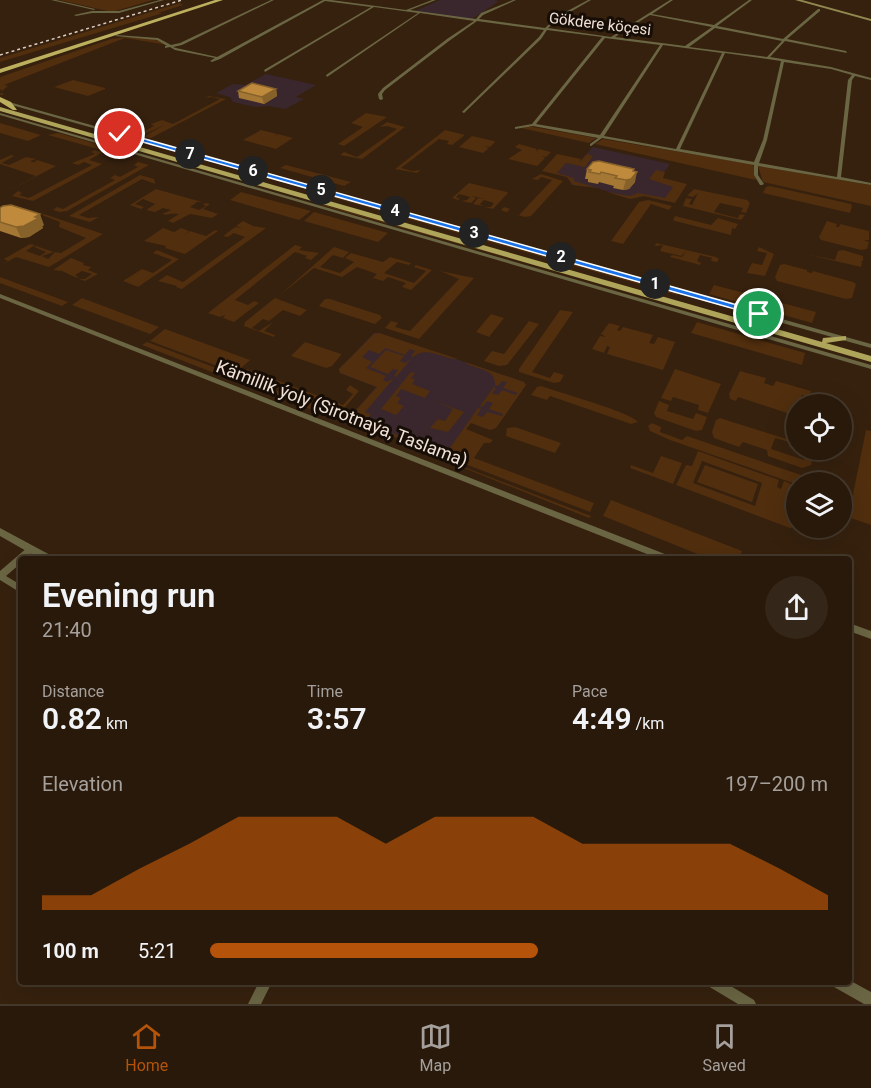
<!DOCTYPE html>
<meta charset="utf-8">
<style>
:root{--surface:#28190a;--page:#342618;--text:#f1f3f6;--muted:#a5a09c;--line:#44382b;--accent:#b45309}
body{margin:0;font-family:Roboto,sans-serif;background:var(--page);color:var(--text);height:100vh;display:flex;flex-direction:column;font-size:22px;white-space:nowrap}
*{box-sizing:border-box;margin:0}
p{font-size:20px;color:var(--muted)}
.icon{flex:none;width:33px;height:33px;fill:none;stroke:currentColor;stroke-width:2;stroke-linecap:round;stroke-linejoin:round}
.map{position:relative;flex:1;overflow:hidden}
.details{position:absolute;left:18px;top:556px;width:834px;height:429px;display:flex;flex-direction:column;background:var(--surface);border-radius:6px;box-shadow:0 6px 24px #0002,0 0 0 2px var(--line)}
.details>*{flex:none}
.fabs{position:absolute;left:786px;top:394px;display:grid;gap:12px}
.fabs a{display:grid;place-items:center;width:66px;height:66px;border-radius:50%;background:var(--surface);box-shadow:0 6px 24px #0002,0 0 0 2px var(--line);font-size:30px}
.pin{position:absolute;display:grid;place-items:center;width:51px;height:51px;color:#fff;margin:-26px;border:3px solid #fff;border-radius:50%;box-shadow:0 2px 6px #0007}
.km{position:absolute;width:30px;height:30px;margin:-15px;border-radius:50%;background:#222;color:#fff;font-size:16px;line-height:30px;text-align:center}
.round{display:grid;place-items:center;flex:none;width:63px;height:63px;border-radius:32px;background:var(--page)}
.overview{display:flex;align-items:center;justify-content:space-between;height:102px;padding:0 24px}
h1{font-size:33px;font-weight:600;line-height:45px}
.figures{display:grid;grid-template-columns:repeat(3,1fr);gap:9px;height:102px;padding:6px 24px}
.figures div{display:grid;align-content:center}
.figures b{font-size:30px;font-weight:600}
.figures small{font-size:16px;font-weight:400}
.figures p{font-size:16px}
.chart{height:168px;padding:12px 24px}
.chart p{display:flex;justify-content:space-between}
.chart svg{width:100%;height:108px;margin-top:6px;fill:var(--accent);opacity:.7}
ul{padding:0 24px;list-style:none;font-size:20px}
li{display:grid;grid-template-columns:96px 72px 1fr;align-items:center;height:45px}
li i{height:15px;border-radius:8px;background:var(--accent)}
.menu{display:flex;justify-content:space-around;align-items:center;height:84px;border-top:2px solid var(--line);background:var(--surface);font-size:16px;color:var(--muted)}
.menu a{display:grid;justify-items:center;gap:3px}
.menu .active{color:var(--accent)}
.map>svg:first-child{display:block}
</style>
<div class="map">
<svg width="871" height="1004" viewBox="0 0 871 1004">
<rect width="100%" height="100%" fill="#36210e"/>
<g fill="#3a272d">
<polygon points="440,0 494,0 499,1 472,19 413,12"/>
<polygon points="266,74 316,85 296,97 304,99 285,109 269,106 255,107 233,102 230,97 216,93 233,84 245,85"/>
<polygon points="593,147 670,164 659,179 678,184 666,201 644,196 630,199 597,188 572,185 567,177 548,172 562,158 579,162"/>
<polygon points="374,333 379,333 524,382 526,385 496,428 490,430 471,423 446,457 348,419 376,387 340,373 339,369"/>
</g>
<g fill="#502e0e" fill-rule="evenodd">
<polygon points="59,0 153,0 112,12"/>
<polygon points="180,3 183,5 158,13 163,13 0,62 0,58"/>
<polygon points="125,37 151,38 168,45 125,38 4,85 8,86 1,92 4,95 0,95 2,89 0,90 0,77 111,39"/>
<polygon points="73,80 105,88 105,89 88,96 54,87"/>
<polygon points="209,96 226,99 151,138 143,137 164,125 141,136 132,134 140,130 144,131 154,126 151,124 162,120 173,124 220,99 212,97 205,98"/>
<polygon points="366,113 387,117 344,146 338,144 363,127 351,123"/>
<polygon points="387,122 405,127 362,159 340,155 344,152 357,157 397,129 387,126 380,127"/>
<polygon points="0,123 41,135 28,141 0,133"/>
<polygon points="528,126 596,138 589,143 521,128"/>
<polygon points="261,130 277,134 275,136 278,134 293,138 276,149 243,140"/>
<polygon points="445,130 465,135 452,145 447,144 449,141 439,139 401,168 412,171 421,170 417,173 395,169"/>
<polygon points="58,133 122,151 122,152 119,155 48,135"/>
<polygon points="472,136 494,141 495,142 490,147 484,146 489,148 483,153 459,147"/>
<polygon points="603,139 751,164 754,166 756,180 595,144"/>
<polygon points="519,144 537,149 536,152 539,149 551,152 546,157 542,156 545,158 537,166 508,159 522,150 515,147"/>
<polygon points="95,150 103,152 89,160 102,164 33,201 12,196 18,191 22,193 19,195 29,198 92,165 84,162 78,165 72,163 95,154 91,152"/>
<polygon points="557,154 581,159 579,163 587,154 593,156 585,167 566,163 557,173 574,178 574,181 597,188 573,185 567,177 542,171"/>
<polygon points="11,155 14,156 2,163 9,165 26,157 36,159 30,161 36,163 34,162 37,160 56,166 3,194 36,176 0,164 0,160"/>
<polygon points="138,162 149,165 67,211 60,212 53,210 57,207 63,209 115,180 110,178 115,175 120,177 138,167 134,165"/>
<polygon points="286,165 351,182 344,186 280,168"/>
<polygon points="758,166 871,185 871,206 763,182"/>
<polygon points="656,170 665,172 663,178 687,184 675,203 644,196 630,199 607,192 630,196 638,193 665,198 673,187 649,179"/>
<polygon points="541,174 563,181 531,216 525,217 503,211 501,210 504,207 510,209 507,212 519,215 552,180 541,177 538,180 532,179"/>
<polygon points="140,175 154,179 155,184 142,179 79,215 88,218 99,217 90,222 69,216"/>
<polygon points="469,183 507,192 508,193 493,209 485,207 491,207 494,203 484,200 480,204 483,206 473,204 478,198 485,199 472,196 476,198 471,203 461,201 467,200 470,197 459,194 456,197 460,199 458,200 452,198"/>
<polygon points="770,186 851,204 852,206 850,213 763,193 766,187"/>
<path d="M156,189L202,202H197L190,207L199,210L206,206L203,204L205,203L210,204L203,209L218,214L212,218L190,214L173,223L168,221L179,214C172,212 168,216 162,214L171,210L163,208L155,212L146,210L155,204L143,199L135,204L144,207L141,209L130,205Z"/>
<polygon points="694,189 747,200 750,203 746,213 741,212 743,208 720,203 714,212 738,218 740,214 745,215 741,220 683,206 686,198 692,199 689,204 692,205 698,193 693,197 687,196"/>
<polygon points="241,192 311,211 299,220 230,200"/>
<polygon points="329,195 678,293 677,295 328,196"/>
<polygon points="648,200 672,206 669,210 651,204 623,244 611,241 639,202"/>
<polygon points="318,203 672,304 317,204"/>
<polygon points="314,212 388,233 378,242 304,221"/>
<polygon points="44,214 103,234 49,267 16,257 0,266 8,261 4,259 30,244 35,245 26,251 40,256 46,252 34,247 36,246 54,252 42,256 48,259 55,252 61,253 86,238 59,227 60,222 42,215"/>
<polygon points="675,216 711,225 718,218 738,224 735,229 732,228 731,235 675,221 673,220"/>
<polygon points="243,221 253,226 266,228 182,289 176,287 177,286 158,281 167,275 183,282 245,237 234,233 228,237 223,236 235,227 242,228 236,226"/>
<polygon points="827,221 837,224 836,227 839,227 840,224 869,231 869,240 864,240 869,242 867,249 861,250 821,240 819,237"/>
<polygon points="163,228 174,232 181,228 189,231 184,235 190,231 206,236 215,230 218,231 185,254 165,248 166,246 144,241"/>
<polygon points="656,243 716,257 719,259 717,262 711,261 712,258 700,255 697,261 701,263 700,265 670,257 672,255 682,257 686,251 681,256 660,251 663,245 655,246"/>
<polygon points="295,245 302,247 299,250 319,253 311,260 305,258 307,256 295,252 235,300 248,305 254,301 259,303 234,322 223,318 225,315 220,317 208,313"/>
<polygon points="334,247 349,252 343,258 333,255 320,267 340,273 354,262 345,258 351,253 383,262 390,257 411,263 409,265 397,262 384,273 414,283 426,271 414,267 416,265 432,270 411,290 402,287 406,283 388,277 383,281 373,278 377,274 357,267 342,277 314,268 280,295"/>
<polygon points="759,247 774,254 765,276 747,273 752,263 762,265 767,253 757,251"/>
<polygon points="157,250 179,259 138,287 123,281 142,269 153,273 172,260 153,253"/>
<polygon points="843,250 863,256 863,261 860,261 862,262 861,267 805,254 835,260 838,251"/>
<polygon points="71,258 84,263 83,265 91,267 88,270 98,274 85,281 79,279 85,279 92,274 82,271 75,275 78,277 77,278 62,271 53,270"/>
<polygon points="784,264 807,270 807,272 812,273 813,271 853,282 856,284 852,298 846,299 777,281 775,277 780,265"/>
<polygon points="440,271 474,278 419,339 385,328 391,321 398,323 395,327 410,331 459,279"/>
<polygon points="0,277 68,302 62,306 0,283"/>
<polygon points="714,285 816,312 812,323 709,294"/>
<polygon points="82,298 159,327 150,334 72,305"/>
<polygon points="275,298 307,310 300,316 283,310 269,321 263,319 252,328 259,331 273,322 264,331 275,335 274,337 244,326 245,322"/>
<polygon points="325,299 330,299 380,315 382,318 375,324 319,306"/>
<polygon points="560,310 573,312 532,372 550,378 554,372 564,375 560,382 554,383 519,372 519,369"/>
<polygon points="491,314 504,318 489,337 476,332"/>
<polygon points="529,321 539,324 507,365 499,366 484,361 492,351 504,354"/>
<polygon points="697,322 805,353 802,365 691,333"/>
<polygon points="609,323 620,326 617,330 620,331 623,327 653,335 649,343 654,344 658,337 675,342 663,370 607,354 610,347 607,346 604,353 592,349 600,336 606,337 601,334"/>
<polygon points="165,329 250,360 236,373 150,341"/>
<path d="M379,333L458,359C443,360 428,345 413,357L411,356L415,351L410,349L405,355L385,348L379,354L369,350L362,357L372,362L366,368L386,376L383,380L387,382L394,378L365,412L371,414L365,422L385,430L383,432L348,419L377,387L340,373L339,369L374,334Z"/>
<polygon points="147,342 235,375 230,379 142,345"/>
<polygon points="305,342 341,354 341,355 332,366 326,368 291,356"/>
<polygon points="386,350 404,356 400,361 405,363 411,359 396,377 394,376 398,370 393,369 388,374 370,367"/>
<path d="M465,362L524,382L526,385L496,428L490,430L471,423L466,429L493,440L490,443H484L474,458L594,503L590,512L390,435L392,433L445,455L478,408L481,409L477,415L483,417L487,412L502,416L503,414L489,409L493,403L487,401L482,407L480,406L494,387L496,388L492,393L498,395L502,390L516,395L518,393L503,388L507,382L502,381L498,386L495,385C496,367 473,370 465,362Z"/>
<polygon points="247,369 343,405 353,394 346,390 350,385 359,391 341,412 241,375"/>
<polygon points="675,369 721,384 708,413 698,410 699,405 673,397 671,401 661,398"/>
<polygon points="740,371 766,378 764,383 773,386 776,381 811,391 809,397 802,395 799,405 796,405 796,416 738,397 736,401 730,399 729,394"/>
<polygon points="411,372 415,373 411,378 415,380 412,384 430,391 425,398 401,389 396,396 401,398 397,403 404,406 396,415 381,409"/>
<polygon points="239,376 337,413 333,418 235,380"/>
<path d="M541,386C557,392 631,412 638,422L631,424L550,396L547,400L531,395L537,387Z"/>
<polygon points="434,401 464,412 448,432 430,428 438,419 445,421 453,409"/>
<polygon points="659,401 669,405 667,411 693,419 696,413 707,417 702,430 696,431 656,417 654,413"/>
<polygon points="720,418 796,442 796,444 775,438 771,449 804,460 806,455 813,458 811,465 802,468 768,456 767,450 743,442 739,447 714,438 712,432 716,420"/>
<polygon points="652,423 661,427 660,432 682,440 687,436 801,475 807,483 796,484 670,440 650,431 648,426"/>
<polygon points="515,427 561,443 555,453 506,436 507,428"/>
<polygon points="866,430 871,431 871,525 842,515 842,512 849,514"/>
<polygon points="389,438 591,516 589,518"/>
<path d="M698,451L779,480L777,487L781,489L784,481L796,486L795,527L790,528L676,485L686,465L692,466ZM702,461L762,483L755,506L693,483Z"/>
<polygon points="661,456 682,463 673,484 630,468 631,465 653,473"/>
<polygon points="705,465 758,484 752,502 697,482"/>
<polygon points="611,500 742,551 739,559 710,559 603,516"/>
</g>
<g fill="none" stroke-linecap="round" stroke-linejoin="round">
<g fill="#6a6543" fill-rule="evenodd">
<polygon points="51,0 56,0 95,9 94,10"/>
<polygon points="160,0 164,0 119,13 92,13 76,16 74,15 92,11 119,11"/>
<path d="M271,0H274L182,45L173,47L176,48L217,57L323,0H331L406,10L432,0H436L410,10L476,19L481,13L513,0H516L483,15L479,19L545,28L558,16L588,0H591L560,18L548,28L611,37L670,0H673L652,14L714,25L749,0H752L717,26L783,39L818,9H820V11L787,39L846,51L847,53L785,41L770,57L831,67L871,78V80L855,76L852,80L841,177L871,183V185L758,166V175L764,184L762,185H760L754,175V165L602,138L591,146H590V144L598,138L533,126L515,129V127L532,124L602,37L547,30L541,39L464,113L462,112L463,111L539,37L544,30L477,21L449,41L385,90L382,94L383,99L381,100L379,99L378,94L383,88L447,39L474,21L420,13L327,77L326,75L418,13L374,7L265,72L264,70L371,7L325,1L220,59L212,62L210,61L215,58L175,50L170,47L165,48V46H167L157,40L115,36L117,35L158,38L171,45L180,43ZM650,15L712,27L685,46L615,37ZM715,28L782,41L767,57L689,47ZM605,38L660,45L600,135L536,124ZM663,45L722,53L676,149L604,136ZM725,53L781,61L763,140L754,162L680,149ZM784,62L831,69L852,75L848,80L837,177L759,163L767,140Z"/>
<polygon points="9,102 871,344 871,348 8,104"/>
<polygon points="0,113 871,365 871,369 0,115"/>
<polygon points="0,294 675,558 676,560 662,560 0,298"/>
<polygon points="31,546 34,547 35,549 24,560 21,560 21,563 6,576 21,585 21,593 0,580 0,571 28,547"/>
<polygon points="849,623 871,631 871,639 849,631"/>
<polygon points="259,982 272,982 261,1004 248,1004"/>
<polygon points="706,982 724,982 754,1000 756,1004 738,1004 708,986"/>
</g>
<g fill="#6a6543" fill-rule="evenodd">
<polygon points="0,528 54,557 56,560 42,560 0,536"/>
<polygon points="849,980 871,992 871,1004 864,1004 834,987 832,982 849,982"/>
</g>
<polygon fill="#918950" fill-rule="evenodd" points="795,0 802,0 871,19 871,21"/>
<polygon fill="#aea45a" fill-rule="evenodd" points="0,107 822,342 823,338 846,336 846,340 826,343 871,356 871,362 0,111"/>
<g fill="#bcb05e" fill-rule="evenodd">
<polygon points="215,0 223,0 0,73 0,69"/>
<polygon points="0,97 11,102 17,110 13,110 0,102"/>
</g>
<polyline stroke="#dcccc1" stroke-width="1.5" stroke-dasharray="3 3" stroke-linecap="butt" points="0,55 182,0"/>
</g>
<g fill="#a47734">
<polygon points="276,89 277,96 264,104 239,98 238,91"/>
<polygon points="587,169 634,172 635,182 629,189 623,190 613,188 614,186 599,182 598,184 588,182 588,179 585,179"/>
<polygon points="0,208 44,225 42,226 43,228 29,237 21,238 0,231"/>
</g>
<g fill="#86612a">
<polygon points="276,89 277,96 264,104 262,97"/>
<polygon points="634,169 633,178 637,172 635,182 629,189 623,190 626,180"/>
<polygon points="40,214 44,225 42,226 43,228 29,237 21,238 16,227"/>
</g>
<g fill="#bf8a3c" stroke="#86612a" stroke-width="1.5">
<polygon points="252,83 276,89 262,97 238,91"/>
<polygon points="599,161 634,169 633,171 637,172 631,179 626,180 615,178 617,176 601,172 600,174 589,172 591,170 587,169 593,162"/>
<polygon points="11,205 40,214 35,217 39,218 24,226 16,227 0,222 0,208 3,206"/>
</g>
<polygon fill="#1a73e8" stroke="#fff" stroke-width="1.5" points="120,132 762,312 763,314 756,315 118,135"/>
<g text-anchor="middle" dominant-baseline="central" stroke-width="6" stroke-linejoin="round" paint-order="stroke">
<g font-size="15" fill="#f1e2d7" stroke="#160d06">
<text transform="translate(600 24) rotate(7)">Gökdere köçesi</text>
</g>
<g font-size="18" fill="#f1e2d7" stroke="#160d06">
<text transform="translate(342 413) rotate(21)">Kämillik ýoly (Sirotnaýa, Taslama)</text>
</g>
</g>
</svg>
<div class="fabs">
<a><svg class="icon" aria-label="locate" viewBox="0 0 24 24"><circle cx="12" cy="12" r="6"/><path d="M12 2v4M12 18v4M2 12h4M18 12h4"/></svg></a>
<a><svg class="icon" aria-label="layers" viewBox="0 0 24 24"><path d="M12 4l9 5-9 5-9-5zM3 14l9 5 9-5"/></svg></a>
</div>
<div class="pin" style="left:759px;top:314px;background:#1e9e55"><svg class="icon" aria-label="arrive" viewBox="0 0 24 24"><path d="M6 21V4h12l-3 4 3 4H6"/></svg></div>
<div class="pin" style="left:120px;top:134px;background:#d93025"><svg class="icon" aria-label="check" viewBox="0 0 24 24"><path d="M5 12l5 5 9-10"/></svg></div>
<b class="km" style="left:655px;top:284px">1</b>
<b class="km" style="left:561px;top:257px">2</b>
<b class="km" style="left:474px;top:233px">3</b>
<b class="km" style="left:395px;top:211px">4</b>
<b class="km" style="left:321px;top:190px">5</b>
<b class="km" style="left:253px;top:171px">6</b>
<b class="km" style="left:190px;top:154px">7</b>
<section class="details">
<div class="overview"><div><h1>Evening run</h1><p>21:40</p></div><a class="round"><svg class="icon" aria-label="share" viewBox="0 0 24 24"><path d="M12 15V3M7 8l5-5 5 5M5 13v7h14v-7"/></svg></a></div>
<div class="figures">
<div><p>Distance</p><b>0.82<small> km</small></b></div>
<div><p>Time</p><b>3:57</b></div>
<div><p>Pace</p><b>4:49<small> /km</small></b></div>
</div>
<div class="chart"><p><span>Elevation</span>197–200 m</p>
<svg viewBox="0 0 160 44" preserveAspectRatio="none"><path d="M0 44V38L10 38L20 27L30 17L40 6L50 6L60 6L70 17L80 6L90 6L100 6L110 17L120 17L130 17L140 17L150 27L160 38V44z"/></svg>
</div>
<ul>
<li><b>100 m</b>5:21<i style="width:53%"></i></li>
</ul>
</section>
</div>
<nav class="menu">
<a class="active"><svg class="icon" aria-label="home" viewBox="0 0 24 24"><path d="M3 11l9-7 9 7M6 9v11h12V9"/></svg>Home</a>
<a><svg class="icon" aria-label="map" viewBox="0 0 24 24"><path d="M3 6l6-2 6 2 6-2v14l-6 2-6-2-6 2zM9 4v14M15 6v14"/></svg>Map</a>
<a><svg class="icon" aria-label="saved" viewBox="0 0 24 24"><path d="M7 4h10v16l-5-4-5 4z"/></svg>Saved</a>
</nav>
